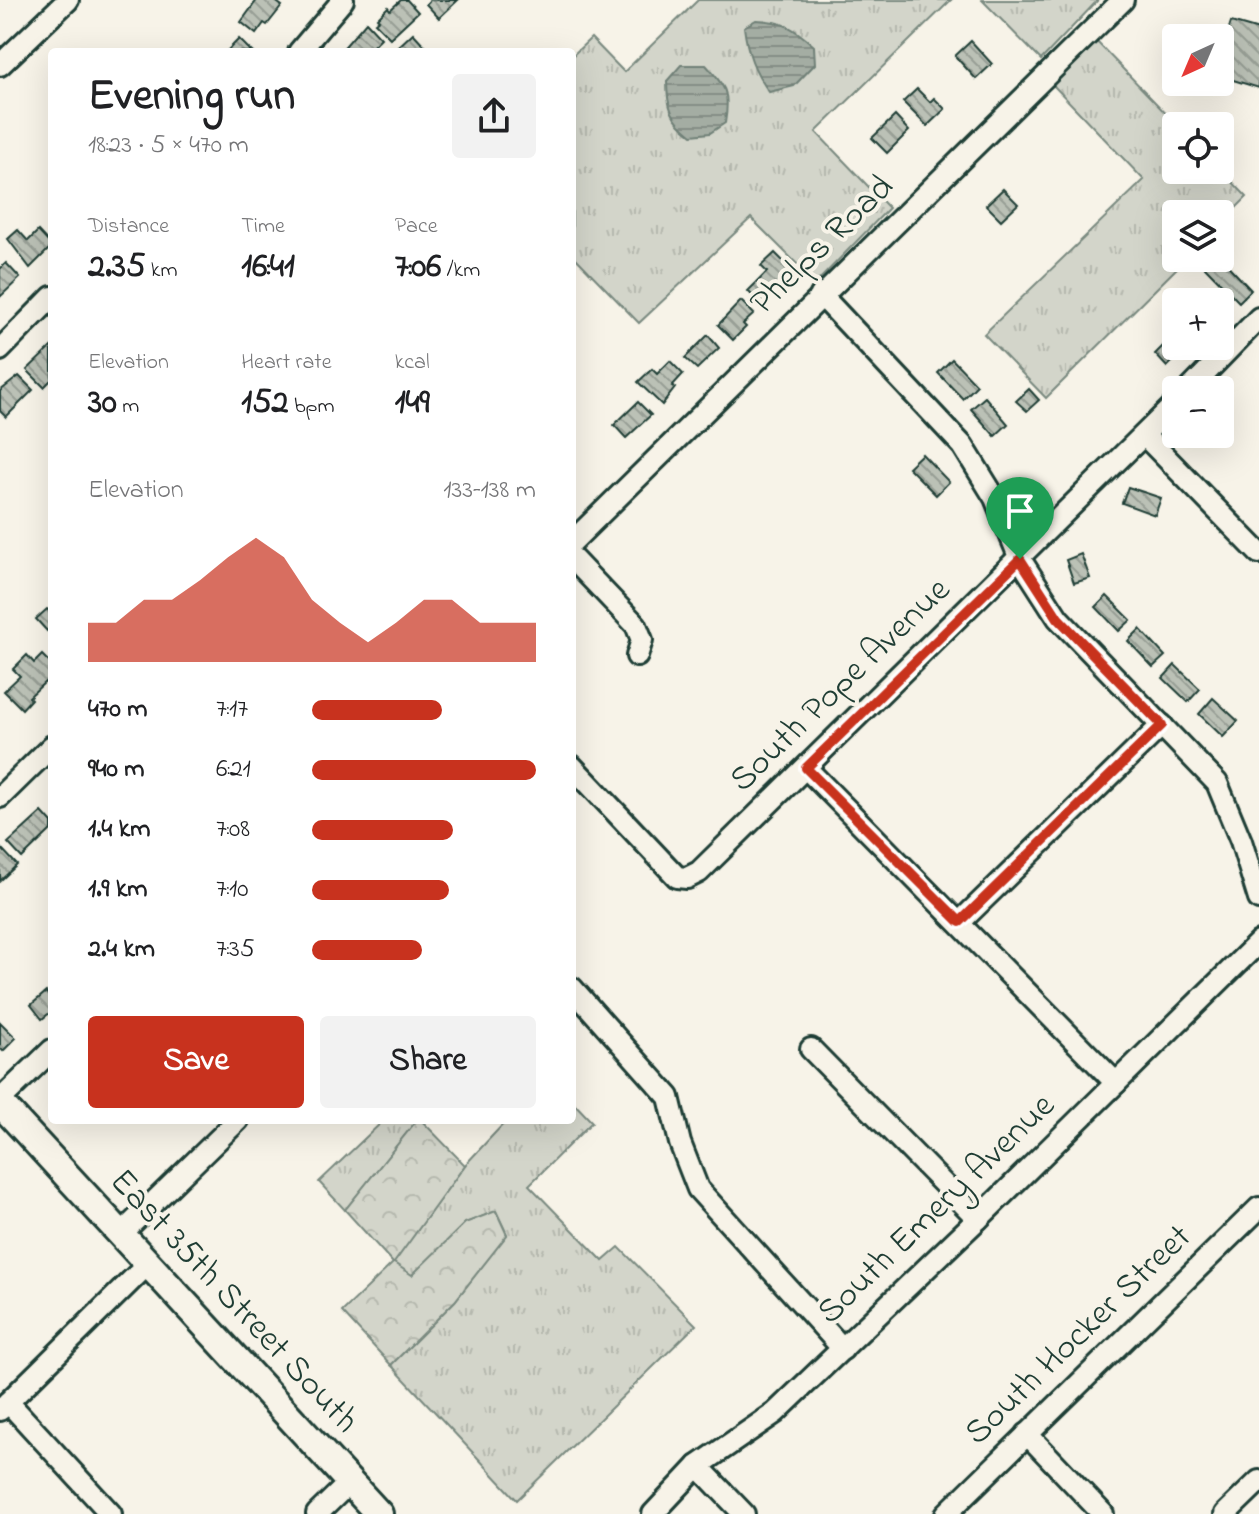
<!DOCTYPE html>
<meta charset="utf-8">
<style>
:root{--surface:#fff;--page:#f2f2f2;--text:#202124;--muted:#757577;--accent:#c8321e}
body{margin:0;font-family:"Indie Flower",sans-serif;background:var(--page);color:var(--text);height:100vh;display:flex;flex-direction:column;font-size:30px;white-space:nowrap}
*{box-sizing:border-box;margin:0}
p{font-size:26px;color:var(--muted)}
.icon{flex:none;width:44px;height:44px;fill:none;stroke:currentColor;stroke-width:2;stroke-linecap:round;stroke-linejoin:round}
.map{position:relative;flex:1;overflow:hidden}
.drawer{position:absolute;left:48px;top:48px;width:528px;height:1076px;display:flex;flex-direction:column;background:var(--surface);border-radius:8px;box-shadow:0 8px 32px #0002}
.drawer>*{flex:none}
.needle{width:52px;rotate:224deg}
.controls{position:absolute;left:1162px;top:24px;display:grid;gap:16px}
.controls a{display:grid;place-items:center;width:72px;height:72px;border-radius:8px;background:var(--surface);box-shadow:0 8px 32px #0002;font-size:40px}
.pin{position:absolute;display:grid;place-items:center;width:68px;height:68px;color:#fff;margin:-82px -34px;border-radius:50% 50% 50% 0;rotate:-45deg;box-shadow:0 0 8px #0007}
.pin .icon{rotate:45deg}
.round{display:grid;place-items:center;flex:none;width:84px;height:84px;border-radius:8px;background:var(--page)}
.summary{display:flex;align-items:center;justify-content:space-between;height:136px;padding:0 40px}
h1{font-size:44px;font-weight:800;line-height:60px}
.stats{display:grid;grid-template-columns:repeat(3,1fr);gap:12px;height:136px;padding:8px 40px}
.stats div{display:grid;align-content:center}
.stats b{font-size:34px;font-weight:800}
.stats small{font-size:22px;font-weight:400}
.stats p{font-size:22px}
.chart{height:224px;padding:16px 40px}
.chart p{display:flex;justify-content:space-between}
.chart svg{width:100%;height:144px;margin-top:8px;fill:var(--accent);opacity:.7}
.button{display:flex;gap:16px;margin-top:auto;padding:16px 40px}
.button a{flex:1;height:92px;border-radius:8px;background:var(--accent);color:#fff;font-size:32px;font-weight:800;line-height:92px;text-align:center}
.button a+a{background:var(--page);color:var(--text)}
ul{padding:0 40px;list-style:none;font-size:26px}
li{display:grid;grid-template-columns:128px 96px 1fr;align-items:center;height:60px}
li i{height:20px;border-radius:10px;background:var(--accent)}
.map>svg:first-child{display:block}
</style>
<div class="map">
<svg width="1259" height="1514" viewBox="0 0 1259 1514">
<defs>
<pattern id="grass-tufts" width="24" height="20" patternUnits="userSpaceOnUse" patternTransform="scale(2)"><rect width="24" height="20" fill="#d3d5ca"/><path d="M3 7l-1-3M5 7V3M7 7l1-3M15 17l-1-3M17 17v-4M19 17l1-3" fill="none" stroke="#b5b8ae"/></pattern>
<pattern id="forest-crowns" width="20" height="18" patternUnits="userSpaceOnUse" patternTransform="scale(2)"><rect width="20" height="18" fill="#d3d5ca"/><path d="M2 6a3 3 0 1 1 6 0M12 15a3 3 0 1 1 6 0" fill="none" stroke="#b5b8ae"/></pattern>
<pattern id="water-rules" width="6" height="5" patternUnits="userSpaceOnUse" patternTransform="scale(2)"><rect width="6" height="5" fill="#a4ada3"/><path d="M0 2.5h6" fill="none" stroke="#858e86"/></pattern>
<pattern id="building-back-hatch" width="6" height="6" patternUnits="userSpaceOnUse" patternTransform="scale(2)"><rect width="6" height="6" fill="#bbc1b6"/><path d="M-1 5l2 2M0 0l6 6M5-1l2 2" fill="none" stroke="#979e95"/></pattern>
</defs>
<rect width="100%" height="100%" fill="#f7f3e8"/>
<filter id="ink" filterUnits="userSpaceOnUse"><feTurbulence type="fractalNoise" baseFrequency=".0125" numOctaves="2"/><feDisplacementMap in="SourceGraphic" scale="16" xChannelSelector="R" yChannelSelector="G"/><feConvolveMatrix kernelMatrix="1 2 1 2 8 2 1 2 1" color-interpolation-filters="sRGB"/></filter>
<g filter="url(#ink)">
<g fill="url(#grass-tufts)" stroke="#79897f" stroke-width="2">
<polygon points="698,0 951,0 816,132 889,208 816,283 751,218 639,323 572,254 572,56 591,38 624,72"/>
<polygon points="982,0 1098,0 1041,60"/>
<polygon points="1096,41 1178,126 1176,126 1176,170 1220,169 1247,197 1220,224 1220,214 1176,214 1176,258 1187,258 1046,398 984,334 1144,180 1052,84"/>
<polygon points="572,1101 592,1122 529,1185 603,1261 619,1247 696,1325 517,1500 391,1365 455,1301 507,1234 496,1211 465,1223 412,1276 393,1263 465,1165 507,1120 572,1120"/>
<polygon points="384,1120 417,1120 345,1210 319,1182"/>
</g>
<polygon fill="url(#forest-crowns)" stroke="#79897f" stroke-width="2" points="417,1120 421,1120 465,1165 394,1263 412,1275 465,1223 496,1211 507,1235 455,1301 391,1365 342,1312 393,1263 345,1210"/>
<g fill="url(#water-rules)" stroke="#6f8077" stroke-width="2">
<path d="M756,20C784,21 794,28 814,46L815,64L794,86L769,92C754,71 747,52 744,27Z"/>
<path d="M681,65H706C726,87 730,93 725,123L710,133L692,135C671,119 667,107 667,81Z"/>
</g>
<g fill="url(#building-back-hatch)" stroke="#1f3d34" stroke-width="2">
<polygon points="257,0 274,0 282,6 267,25 264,23 256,34 241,22"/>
<polygon points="401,0 407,0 418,12 390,38 375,23 379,20 377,18 388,7 390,10"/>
<polygon points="430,0 458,0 439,18 426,4"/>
<polygon points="366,22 381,38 367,52 340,52"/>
<polygon points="1231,22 1259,30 1259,88 1220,76 1220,57"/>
<polygon points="413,33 425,46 419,52 403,52 398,47"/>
<polygon points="239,39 252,52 226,52"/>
<polygon points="971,41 992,64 976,79 955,56"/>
<polygon points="917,89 930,102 934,98 945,109 927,126 903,102"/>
<polygon points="895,116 909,131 887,153 872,138"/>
<polygon points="1003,189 1018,204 1001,220 986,205"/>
<polygon points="18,230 28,241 38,231 52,246 30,268 8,239"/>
<polygon points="775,253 796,274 762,306 748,291 767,272 761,266"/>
<polygon points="1220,257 1251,290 1239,302 1203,265 1210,258"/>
<polygon points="6,263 20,278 0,297 0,269"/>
<polygon points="741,301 754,314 743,324 746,327 733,340 718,325"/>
<polygon points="1176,333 1176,346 1188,346 1167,367 1155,354"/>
<polygon points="708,335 719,348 697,369 685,358"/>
<polygon points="52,346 52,379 44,387 27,370"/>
<polygon points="952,359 977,385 963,399 938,373"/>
<polygon points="670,361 683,374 672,386 675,388 662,405 638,382 652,369 657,374"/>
<polygon points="19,376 33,390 6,417 0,411 0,391"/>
<polygon points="1029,389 1039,400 1027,411 1016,401"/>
<polygon points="985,397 1008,424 995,436 971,409"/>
<polygon points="638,402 651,415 626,438 614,425"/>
<polygon points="922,454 949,482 936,495 908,467"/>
<polygon points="1128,487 1161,498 1155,515 1122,503"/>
<polygon points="1081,554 1090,578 1074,583 1066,560"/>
<polygon points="1107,596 1131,620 1119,631 1096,607"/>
<polygon points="47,609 52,613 52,626 47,631 36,619"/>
<polygon points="1140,629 1165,656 1153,667 1128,641"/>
<polygon points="27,655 34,663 42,655 52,665 52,679 47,684 45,682 29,697 31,699 22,709 4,691 20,676 13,669"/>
<polygon points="1175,665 1200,689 1188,702 1163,678"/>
<polygon points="1213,698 1238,721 1223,737 1199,714"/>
<polygon points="42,812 52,823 52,829 22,858 8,843"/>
<polygon points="2,849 17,865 0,881 0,852"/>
<polygon points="46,992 52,999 52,1011 42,1019 31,1005"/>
<polygon points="0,1022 16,1038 3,1051 0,1048"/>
</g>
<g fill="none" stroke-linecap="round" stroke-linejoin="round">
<g stroke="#1f3d34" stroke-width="26">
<g id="minor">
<polyline points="299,52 343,0"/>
<polyline points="0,65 68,0"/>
<polyline points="821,295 963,446 995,498 1020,559 1058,618 1217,783 1241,841 1259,899"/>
<polyline points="0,350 52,297"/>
<polyline points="1189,390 1259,318"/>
<polyline points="1144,435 1259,553"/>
<polyline points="572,542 1123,0"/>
<polyline points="572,558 636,625 642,640 637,656"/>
<polyline points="572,766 677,877 687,878 699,872 1176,403"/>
<polyline points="806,768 1116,1083"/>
<polyline points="0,797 52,746"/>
<polyline points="960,922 1162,725"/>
<polyline points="572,988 669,1097 680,1143 698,1189 843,1349"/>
<polyline points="811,1049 978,1219"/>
<polyline points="0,1100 52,1050"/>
<polyline points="121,1234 238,1120"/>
<polyline points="8,1402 111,1514"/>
<polyline points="0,1410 149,1263"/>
<polyline points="1027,1434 1103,1514"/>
<polyline points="698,1466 744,1514"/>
<polyline points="317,1514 350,1482"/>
<polyline points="653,1514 698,1466 775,1413 978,1219 1259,942"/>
<polyline points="946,1514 1259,1208"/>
<polyline points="1225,1514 1259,1481"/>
</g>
</g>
<g stroke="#1f3d34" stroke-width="32">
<polyline id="major" points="0,1103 379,1514"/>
</g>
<use href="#minor" stroke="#f7f3e8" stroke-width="20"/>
<use href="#major" stroke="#f7f3e8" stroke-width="26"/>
</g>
</g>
<g fill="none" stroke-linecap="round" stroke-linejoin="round" filter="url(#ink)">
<g stroke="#fff" stroke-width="16">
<polygon id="route" points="1020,559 1058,618 1162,725 960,922 806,768"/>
</g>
<use href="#route" stroke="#c8321e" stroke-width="10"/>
</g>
<g text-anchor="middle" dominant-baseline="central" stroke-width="8" stroke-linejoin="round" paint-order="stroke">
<g font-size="36" fill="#1f3d34" stroke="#f7f3e8">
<text transform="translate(823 246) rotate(-44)">Phelps Road</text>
<text transform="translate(841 686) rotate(-44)">South Pope Avenue</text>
<text transform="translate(937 1210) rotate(-44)">South Emery Avenue</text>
<text transform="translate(233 1302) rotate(47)">East 35th Street South</text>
<text transform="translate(1079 1336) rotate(-44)">South Hocker Street</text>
</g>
</g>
</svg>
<div class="controls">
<a><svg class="needle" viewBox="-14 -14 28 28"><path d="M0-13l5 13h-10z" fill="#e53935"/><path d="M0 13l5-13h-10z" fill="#757577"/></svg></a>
<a><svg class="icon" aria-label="locate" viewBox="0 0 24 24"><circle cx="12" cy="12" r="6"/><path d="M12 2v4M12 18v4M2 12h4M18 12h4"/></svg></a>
<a><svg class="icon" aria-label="layers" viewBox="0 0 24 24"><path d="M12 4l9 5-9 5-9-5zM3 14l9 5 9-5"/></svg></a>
<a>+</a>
<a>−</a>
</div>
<div class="pin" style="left:1020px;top:559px;background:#1e9e55"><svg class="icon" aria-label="arrive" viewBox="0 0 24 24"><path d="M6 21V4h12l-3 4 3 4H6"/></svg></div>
<section class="drawer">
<div class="summary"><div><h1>Evening run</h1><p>18:23 · 5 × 470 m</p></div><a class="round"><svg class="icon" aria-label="share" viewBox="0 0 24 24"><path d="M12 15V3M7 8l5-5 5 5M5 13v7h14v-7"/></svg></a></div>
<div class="stats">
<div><p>Distance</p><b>2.35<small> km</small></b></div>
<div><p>Time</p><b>16:41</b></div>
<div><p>Pace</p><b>7:06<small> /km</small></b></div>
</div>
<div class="stats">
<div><p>Elevation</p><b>30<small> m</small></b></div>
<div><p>Heart rate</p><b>152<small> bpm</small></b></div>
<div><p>kcal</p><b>149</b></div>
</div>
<div class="chart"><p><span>Elevation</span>133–138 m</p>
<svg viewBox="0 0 160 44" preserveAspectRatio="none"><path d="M0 44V32L10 32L20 25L30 25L40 19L50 12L60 6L70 12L80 25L90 32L100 38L110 32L120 25L130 25L140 32L150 32L160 32V44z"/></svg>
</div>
<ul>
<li><b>470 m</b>7:17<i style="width:58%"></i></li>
<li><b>940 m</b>6:21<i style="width:100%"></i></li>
<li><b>1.4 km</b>7:08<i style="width:63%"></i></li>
<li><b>1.9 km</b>7:10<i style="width:61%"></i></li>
<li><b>2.4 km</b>7:35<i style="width:49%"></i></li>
</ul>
<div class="button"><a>Save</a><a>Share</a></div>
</section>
</div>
